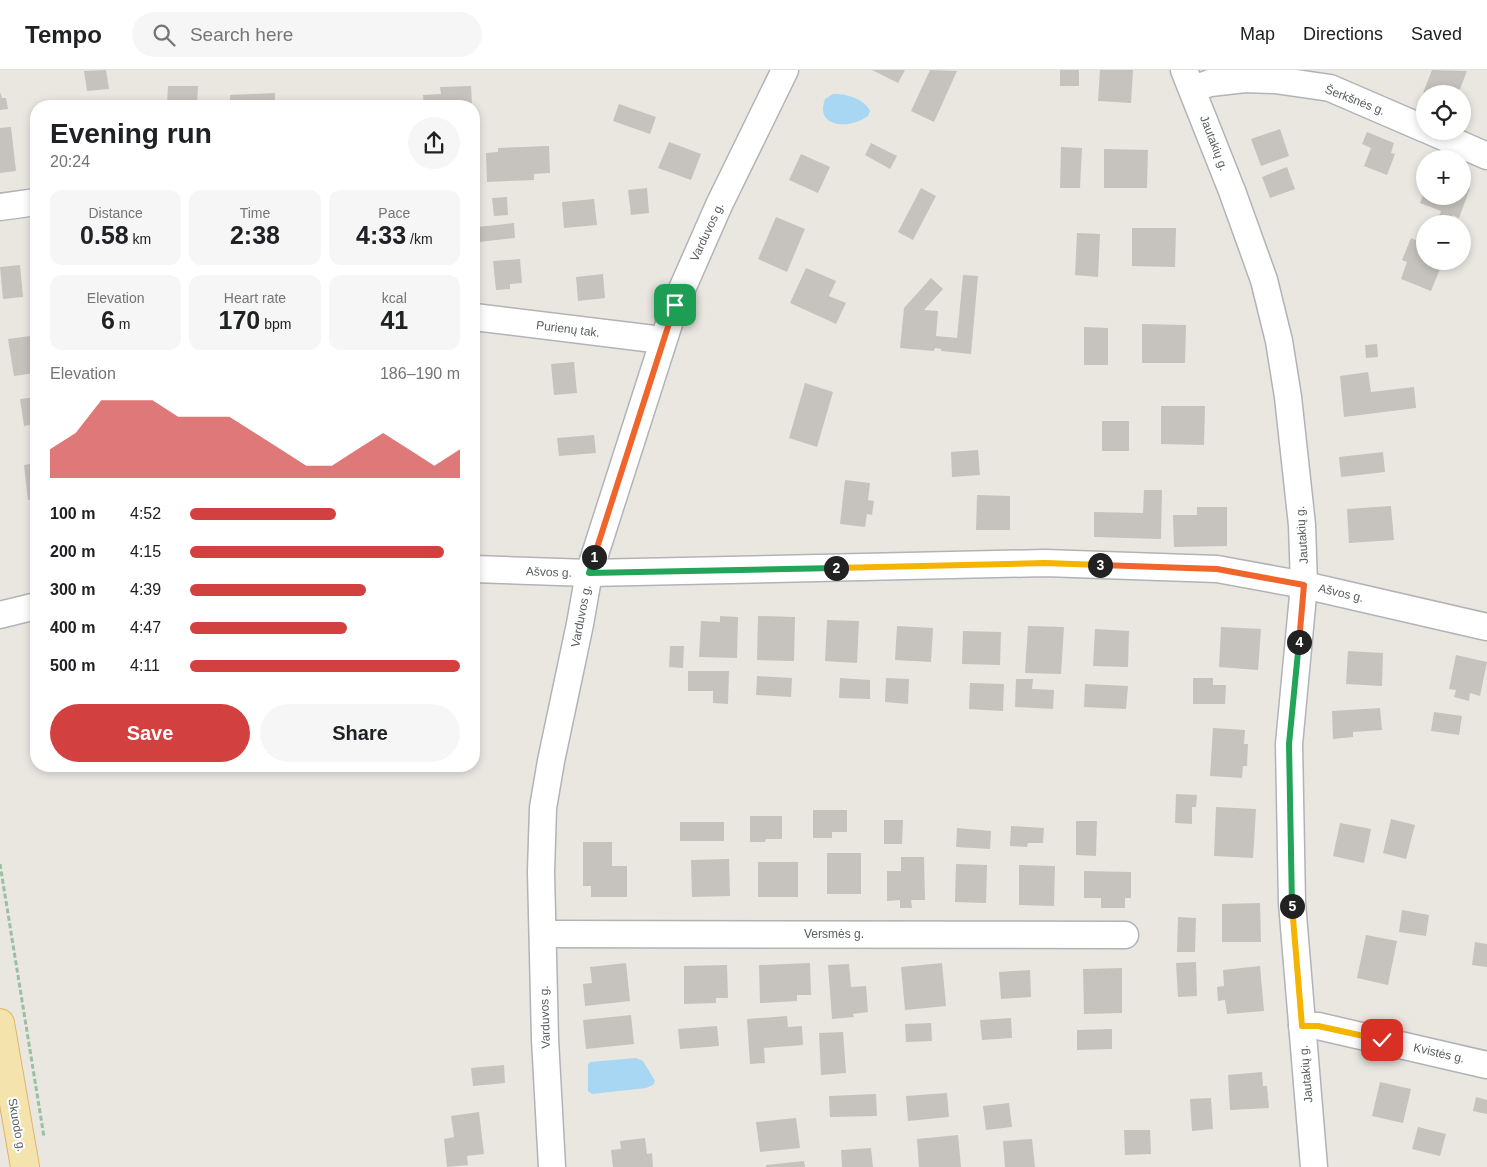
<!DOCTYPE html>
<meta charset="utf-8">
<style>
:root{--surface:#fff;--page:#f6f6f6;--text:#202124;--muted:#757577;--line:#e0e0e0;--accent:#d2403f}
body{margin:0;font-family:Helvetica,sans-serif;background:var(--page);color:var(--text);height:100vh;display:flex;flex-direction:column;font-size:19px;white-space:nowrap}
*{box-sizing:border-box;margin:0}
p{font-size:16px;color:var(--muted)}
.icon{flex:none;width:28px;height:28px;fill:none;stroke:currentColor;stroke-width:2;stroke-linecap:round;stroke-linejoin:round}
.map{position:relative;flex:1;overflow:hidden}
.details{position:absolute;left:30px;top:30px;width:450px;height:672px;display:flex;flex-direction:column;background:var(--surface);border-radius:20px;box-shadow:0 2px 8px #0003}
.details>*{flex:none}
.tools{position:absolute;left:1416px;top:15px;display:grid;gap:10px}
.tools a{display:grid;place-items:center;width:55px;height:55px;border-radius:50%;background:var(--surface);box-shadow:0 2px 8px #0003;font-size:25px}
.pin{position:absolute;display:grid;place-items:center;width:42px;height:42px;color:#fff;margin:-21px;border-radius:10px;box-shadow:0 2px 8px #0006}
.km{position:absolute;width:25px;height:25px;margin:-12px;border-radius:50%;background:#222;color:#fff;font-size:14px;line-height:25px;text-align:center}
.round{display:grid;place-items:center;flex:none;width:52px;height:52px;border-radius:26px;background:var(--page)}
.head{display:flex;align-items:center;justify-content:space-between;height:85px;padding:0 20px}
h1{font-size:28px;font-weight:800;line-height:38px}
.metrics{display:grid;grid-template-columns:repeat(3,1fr);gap:8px;height:85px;padding:5px 20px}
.metrics div{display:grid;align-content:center;border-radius:12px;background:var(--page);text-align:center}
.metrics b{font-size:25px;font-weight:800}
.metrics small{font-size:14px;font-weight:400}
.metrics p{font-size:14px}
.chart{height:140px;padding:10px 20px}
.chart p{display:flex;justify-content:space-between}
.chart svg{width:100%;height:90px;margin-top:5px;fill:var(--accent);opacity:.7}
.button{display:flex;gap:10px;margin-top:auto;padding:10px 20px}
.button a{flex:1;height:58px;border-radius:30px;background:var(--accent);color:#fff;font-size:20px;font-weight:800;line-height:58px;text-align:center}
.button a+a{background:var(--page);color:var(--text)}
ul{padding:0 20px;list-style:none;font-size:16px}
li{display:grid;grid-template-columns:80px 60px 1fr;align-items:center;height:38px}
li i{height:12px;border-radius:6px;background:var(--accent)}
header{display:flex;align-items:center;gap:30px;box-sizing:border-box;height:70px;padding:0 25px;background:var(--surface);border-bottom:1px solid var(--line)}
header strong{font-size:24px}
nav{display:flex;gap:28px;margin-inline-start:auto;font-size:18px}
.search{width:350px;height:45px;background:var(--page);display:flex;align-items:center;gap:12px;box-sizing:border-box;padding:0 18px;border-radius:28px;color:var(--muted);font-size:19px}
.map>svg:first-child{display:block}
</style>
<header>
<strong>Tempo</strong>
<div class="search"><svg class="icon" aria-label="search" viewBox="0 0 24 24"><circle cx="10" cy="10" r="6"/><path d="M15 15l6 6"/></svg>Search here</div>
<nav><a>Map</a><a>Directions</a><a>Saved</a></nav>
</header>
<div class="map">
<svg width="1487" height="1097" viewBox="0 0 1487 1097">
<rect width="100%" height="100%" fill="#eae7e1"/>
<g fill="#a7d7f3">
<path d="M833,24C845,23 865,29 870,41L868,46C851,59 814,59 825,29Z"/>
<polygon points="636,988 643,991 655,1011 653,1015 646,1018 592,1024 588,1021 588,994 590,992"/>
</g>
<g fill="#c6c2bd">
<polygon points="106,0 109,19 87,21 84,1"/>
<polygon points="872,0 905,0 898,13"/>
<polygon points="930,0 957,1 934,52 911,41"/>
<rect x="1060" y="0" width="19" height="16"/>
<polygon points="1100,0 1133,0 1131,33 1098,31"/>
<polygon points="1432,0 1467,1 1458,24 1423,23"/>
<polygon points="168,16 198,16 197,34 167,33"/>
<polygon points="471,16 472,36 424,36 423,25 441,24 440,17"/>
<polygon points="0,22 2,28 6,28 8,39 0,40"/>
<polygon points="275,23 275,36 230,36 230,25"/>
<polygon points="619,34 656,47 650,64 613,51"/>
<polygon points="11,57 16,101 0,103 0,58"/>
<polygon points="1280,59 1289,86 1261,96 1251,69"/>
<polygon points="1367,62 1394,73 1391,83 1395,84 1387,105 1364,96 1371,78 1362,74"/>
<polygon points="669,72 701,84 691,110 658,98"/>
<polygon points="871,73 897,86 890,99 865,85"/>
<polygon points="549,76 550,103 534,104 534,110 487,112 486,83 498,82 498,78"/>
<polygon points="1061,77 1082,78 1080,118 1060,118"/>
<polygon points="1104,79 1148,80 1147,118 1104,118"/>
<polygon points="801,84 830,97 818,123 789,110"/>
<polygon points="1287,97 1295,119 1270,128 1262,107"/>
<polygon points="1462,115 1470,118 1459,148 1453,145 1450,153 1438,149 1441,141 1420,133 1425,120 1425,126 1462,126"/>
<polygon points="647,118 649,143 631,145 628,120"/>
<polygon points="921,118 936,126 913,170 898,162"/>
<polygon points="507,127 508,145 494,146 492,128"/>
<polygon points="594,129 597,155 564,158 562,132"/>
<polygon points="776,147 805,159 787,202 758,189"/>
<polygon points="514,153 515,168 479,172 478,157"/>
<polygon points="1132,158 1176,158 1175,197 1132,196"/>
<polygon points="1077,163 1100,164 1098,207 1075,205"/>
<polygon points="1411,168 1425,174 1425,191 1439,191 1442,194 1431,221 1401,209 1407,192 1402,190"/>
<polygon points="520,189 522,213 510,214 510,219 496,220 493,191"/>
<polygon points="20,195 23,227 3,229 0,197"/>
<polygon points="806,198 836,211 829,226 846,233 836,254 790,233"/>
<polygon points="603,204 605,228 578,231 576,207"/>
<polygon points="963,205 978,206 971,284 941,281 941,279 935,278 934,281 900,278 904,238 931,208 943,219 924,240 938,241 936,266 957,268"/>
<polygon points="1142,254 1186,255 1185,293 1142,293"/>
<polygon points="1084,257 1108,258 1108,295 1084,295"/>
<polygon points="30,266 35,303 14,306 8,269"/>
<polygon points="1377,274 1378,287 1366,288 1365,275"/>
<polygon points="574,292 577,323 554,325 551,294"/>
<polygon points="1368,302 1371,322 1414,317 1416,338 1344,347 1340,306"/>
<polygon points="805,313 833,322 817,377 789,368"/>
<polygon points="36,327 36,354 24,356 20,329"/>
<polygon points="1161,336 1205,336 1204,375 1161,374"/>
<polygon points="476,350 480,396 474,397 474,351"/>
<rect x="1102" y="351" width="27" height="30"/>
<polygon points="594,365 596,383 559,386 557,368"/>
<polygon points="978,380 980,405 952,407 951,382"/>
<polygon points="1383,382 1385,402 1341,407 1339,387"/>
<polygon points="36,393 36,429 28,430 24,395"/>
<polygon points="845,410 870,413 868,430 874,431 872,445 867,444 865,457 840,454"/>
<polygon points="1144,420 1162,420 1161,469 1094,467 1094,442 1143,443"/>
<polygon points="977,425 1010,426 1010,460 976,460"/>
<polygon points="1391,436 1394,470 1349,473 1347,439"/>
<polygon points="1197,437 1227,437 1227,476 1174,477 1173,445 1197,445"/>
<polygon points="720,546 738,547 737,588 699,587 701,551 720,552"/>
<polygon points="758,546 795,547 794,591 757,590"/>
<polygon points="827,550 859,551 857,593 825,591"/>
<polygon points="897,556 933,558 931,592 895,590"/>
<polygon points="1028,556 1064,557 1061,604 1025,603"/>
<polygon points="1221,557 1261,559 1258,600 1219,597"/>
<polygon points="1095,559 1129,561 1128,597 1093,596"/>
<polygon points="963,561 1001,562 1000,595 962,594"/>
<polygon points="670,576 684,576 683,598 669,597"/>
<polygon points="1348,581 1383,583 1382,616 1346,614"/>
<polygon points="1456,585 1487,592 1480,626 1470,623 1469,631 1454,627 1456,620 1449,619"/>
<polygon points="688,601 729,601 728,634 713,633 713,621 688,621"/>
<polygon points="757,606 792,608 791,627 756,625"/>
<polygon points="840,608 870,610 870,629 839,628"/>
<polygon points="886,608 909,609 908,634 885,632"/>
<polygon points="1193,608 1213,608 1213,615 1226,615 1225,634 1193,634"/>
<polygon points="1016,609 1033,609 1032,619 1054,620 1053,639 1015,637"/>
<polygon points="970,613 1004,614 1003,641 969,639"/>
<polygon points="1085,614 1128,616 1126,639 1084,637"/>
<polygon points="1380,638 1382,660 1353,662 1353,667 1333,669 1332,641"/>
<polygon points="1434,642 1462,646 1459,665 1431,661"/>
<polygon points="1213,658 1245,660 1244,674 1248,674 1247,696 1243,696 1242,708 1210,706"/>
<polygon points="1176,724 1197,725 1196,737 1192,737 1192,754 1175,753"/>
<polygon points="1216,737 1256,739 1253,788 1214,786"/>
<polygon points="813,740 847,740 847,762 832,762 832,768 813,768"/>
<polygon points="750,746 782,746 782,769 766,769 765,772 750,772"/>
<polygon points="1391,749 1415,755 1406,789 1383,783"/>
<polygon points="884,750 903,750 902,774 884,774"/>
<polygon points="1076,751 1097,751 1096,786 1076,785"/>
<rect x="680" y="752" width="44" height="19"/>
<polygon points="1340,753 1371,759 1364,793 1333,786"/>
<polygon points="1011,756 1044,758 1043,773 1028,773 1027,777 1010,776"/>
<polygon points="957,758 991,761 990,779 956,777"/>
<polygon points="583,772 612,772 612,796 627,796 627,827 591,827 591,816 583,816"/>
<rect x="827" y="783" width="34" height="41"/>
<polygon points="901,787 924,787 925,830 911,830 912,838 900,838 900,830 887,831 887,801 901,801"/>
<polygon points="729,789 730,826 692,827 691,790"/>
<rect x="758" y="792" width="40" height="35"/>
<polygon points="956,794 987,795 986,833 955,832"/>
<polygon points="1019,795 1055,796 1054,836 1019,835"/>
<polygon points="1084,801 1131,802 1131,828 1125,828 1125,838 1101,838 1101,828 1084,828"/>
<polygon points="1260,833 1261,872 1222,872 1222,834"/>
<polygon points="1402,840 1429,845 1426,866 1399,862"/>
<polygon points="1178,847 1196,848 1195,882 1177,882"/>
<polygon points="1366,865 1397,871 1388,915 1357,908"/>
<polygon points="1475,872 1487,874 1487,897 1472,895"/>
<polygon points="1196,892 1197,926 1178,927 1176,893"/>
<polygon points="626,893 630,931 585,936 583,914 592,913 590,897"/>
<polygon points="810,893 811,925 797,925 797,931 760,933 759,895"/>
<polygon points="942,893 946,936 905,940 901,897"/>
<polygon points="849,894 851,917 866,916 868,942 853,944 854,947 832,949 828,895"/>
<polygon points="727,895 728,928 716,928 716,933 684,934 684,896"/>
<polygon points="1260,896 1264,941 1227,944 1225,930 1218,931 1217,917 1224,916 1223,900"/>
<polygon points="1122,898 1122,943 1084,944 1083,899"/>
<polygon points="1030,900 1031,927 1001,929 999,902"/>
<polygon points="631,945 634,974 586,979 583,950"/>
<polygon points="787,946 788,957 802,956 803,975 764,978 765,993 750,994 747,949"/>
<polygon points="1011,948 1012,968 982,970 980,950"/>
<polygon points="931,953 932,971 906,972 905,954"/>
<polygon points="717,956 719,976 680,979 678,959"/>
<polygon points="1112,959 1112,979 1077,980 1077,960"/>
<polygon points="843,962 846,1003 821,1005 819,963"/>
<polygon points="504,995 505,1013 473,1016 471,998"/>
<polygon points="1262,1002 1263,1016 1267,1016 1269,1038 1230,1040 1228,1005"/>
<polygon points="1380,1012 1411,1019 1403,1053 1372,1046"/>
<polygon points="947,1023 949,1047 908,1051 906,1026"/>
<polygon points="876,1024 877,1046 830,1047 829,1026"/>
<polygon points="1476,1027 1487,1030 1487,1044 1473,1041"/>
<polygon points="1211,1028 1213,1059 1192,1061 1190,1029"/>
<polygon points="1009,1033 1012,1057 986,1060 983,1036"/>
<polygon points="479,1042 484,1084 467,1086 468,1095 447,1097 444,1069 454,1067 451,1046"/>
<polygon points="796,1048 800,1078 760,1082 756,1052"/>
<polygon points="1418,1057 1446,1064 1440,1086 1412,1079"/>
<polygon points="1124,1060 1150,1060 1151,1084 1125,1085"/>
<polygon points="958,1065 961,1097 919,1097 917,1069"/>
<polygon points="645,1068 647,1084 652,1083 653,1097 613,1097 611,1080 621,1079 620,1071"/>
<polygon points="1032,1069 1035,1097 1005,1097 1003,1071"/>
<polygon points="871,1078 873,1097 842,1097 841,1080"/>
<polygon points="804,1091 805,1097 766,1097 766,1095"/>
</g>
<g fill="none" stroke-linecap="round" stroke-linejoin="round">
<g stroke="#b1b3b7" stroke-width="29">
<g id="minor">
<polyline points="1184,0 1232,121 1264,210 1279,271 1288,327 1302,455 1304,515 1289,674 1292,833 1314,1097"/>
<polyline points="1193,19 1210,13 1245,9 1275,10 1330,18 1425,59"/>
<polyline points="1430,61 1487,86"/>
<polyline points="0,137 36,132"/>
<polyline points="474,247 662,270"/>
<polyline points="474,499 589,503 1045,493 1217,499 1304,515 1487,557"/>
<polyline points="0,545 36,536"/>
<polyline points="543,864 1125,865"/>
<polyline points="1302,956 1318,956 1487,995"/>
<polyline points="552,1097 545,969 541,802 543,738 551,691 580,554 589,503 675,235 719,135 785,0"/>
</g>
</g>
<g stroke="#dfb465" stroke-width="30">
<polyline id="major" points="0,953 25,1097"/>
</g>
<polyline stroke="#9abfa2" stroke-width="3" stroke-dasharray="5 2.5" stroke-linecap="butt" points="0,794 44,1067"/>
<use href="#minor" stroke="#fff" stroke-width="26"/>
<use href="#major" stroke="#f4e3ac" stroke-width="28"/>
</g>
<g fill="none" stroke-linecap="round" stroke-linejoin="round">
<g stroke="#fff" stroke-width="10">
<polyline id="split-1" points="594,487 675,235"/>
</g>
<g stroke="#fff" stroke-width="10">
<polyline id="split-2" points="594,487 589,503 836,498"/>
</g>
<g stroke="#fff" stroke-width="10">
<polyline id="split-3" points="836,498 1045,493 1100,495"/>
</g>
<g stroke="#fff" stroke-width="10">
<polyline id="split-4" points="1100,495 1217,499 1304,515 1299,572"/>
</g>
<g stroke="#fff" stroke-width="10">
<polyline id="split-5" points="1292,836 1289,674 1299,572"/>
</g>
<g stroke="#fff" stroke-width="10">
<polyline id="split-6" points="1292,836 1302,956 1318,956 1382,970"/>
</g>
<use href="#split-1" stroke="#f0652b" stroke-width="6"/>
<use href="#split-2" stroke="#22a559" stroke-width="6"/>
<use href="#split-3" stroke="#f5b400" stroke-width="6"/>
<use href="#split-4" stroke="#f0652b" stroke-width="6"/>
<use href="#split-5" stroke="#22a559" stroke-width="6"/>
<use href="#split-6" stroke="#f5b400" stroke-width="6"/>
</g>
<g text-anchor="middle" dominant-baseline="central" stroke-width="4" stroke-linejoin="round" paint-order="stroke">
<g font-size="12" fill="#595d60" stroke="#fff">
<text transform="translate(1355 30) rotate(21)">Šerkšnės g.</text>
<text transform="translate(1214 73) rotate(69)">Jautakių g.</text>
<text transform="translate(707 162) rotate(-65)">Varduvos g.</text>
<text transform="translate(568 259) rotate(7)">Purienų tak.</text>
<text transform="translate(1302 465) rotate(-94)">Jautakių g.</text>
<text transform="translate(549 502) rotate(2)">Ašvos g.</text>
<text transform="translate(1341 523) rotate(13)">Ašvos g.</text>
<text transform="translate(581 546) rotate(-79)">Varduvos g.</text>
<text x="834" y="864">Versmės g.</text>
<text transform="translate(545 947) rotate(-92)">Varduvos g.</text>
<text transform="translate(1439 983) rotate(13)">Kvistės g.</text>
<text transform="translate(1306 1004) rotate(-95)">Jautakių g.</text>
<text transform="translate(17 1055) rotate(80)">Skuodo g.</text>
</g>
</g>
</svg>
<div class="tools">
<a><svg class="icon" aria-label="locate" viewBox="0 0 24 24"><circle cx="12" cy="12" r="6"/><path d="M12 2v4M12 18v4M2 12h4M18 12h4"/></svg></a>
<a>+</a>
<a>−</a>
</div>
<div class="pin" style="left:675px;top:235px;background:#1e9e55"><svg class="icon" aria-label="arrive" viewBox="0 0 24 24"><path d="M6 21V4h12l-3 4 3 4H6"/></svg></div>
<div class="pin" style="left:1382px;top:970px;background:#d93025"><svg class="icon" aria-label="check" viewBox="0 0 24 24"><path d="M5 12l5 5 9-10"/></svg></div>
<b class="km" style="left:594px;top:487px">1</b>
<b class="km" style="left:836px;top:498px">2</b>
<b class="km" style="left:1100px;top:495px">3</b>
<b class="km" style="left:1299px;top:572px">4</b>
<b class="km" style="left:1292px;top:836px">5</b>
<section class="details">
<div class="head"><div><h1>Evening run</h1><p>20:24</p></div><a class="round"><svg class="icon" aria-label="share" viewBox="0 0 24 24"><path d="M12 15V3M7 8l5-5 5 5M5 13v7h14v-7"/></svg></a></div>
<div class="metrics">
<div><p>Distance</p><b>0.58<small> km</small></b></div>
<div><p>Time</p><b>2:38</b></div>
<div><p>Pace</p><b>4:33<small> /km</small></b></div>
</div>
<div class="metrics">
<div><p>Elevation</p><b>6<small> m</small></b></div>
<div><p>Heart rate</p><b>170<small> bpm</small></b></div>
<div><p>kcal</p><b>41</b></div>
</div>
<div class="chart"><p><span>Elevation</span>186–190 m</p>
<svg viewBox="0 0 160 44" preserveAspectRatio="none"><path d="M0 44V30L10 22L20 6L30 6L40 6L50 14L60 14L70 14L80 22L90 30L100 38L110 38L120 30L130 22L140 30L150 38L160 30V44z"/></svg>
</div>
<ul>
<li><b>100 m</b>4:52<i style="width:54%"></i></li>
<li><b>200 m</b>4:15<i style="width:94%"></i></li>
<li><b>300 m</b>4:39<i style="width:65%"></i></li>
<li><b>400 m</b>4:47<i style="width:58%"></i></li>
<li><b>500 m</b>4:11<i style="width:100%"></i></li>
</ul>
<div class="button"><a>Save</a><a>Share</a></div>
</section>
</div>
